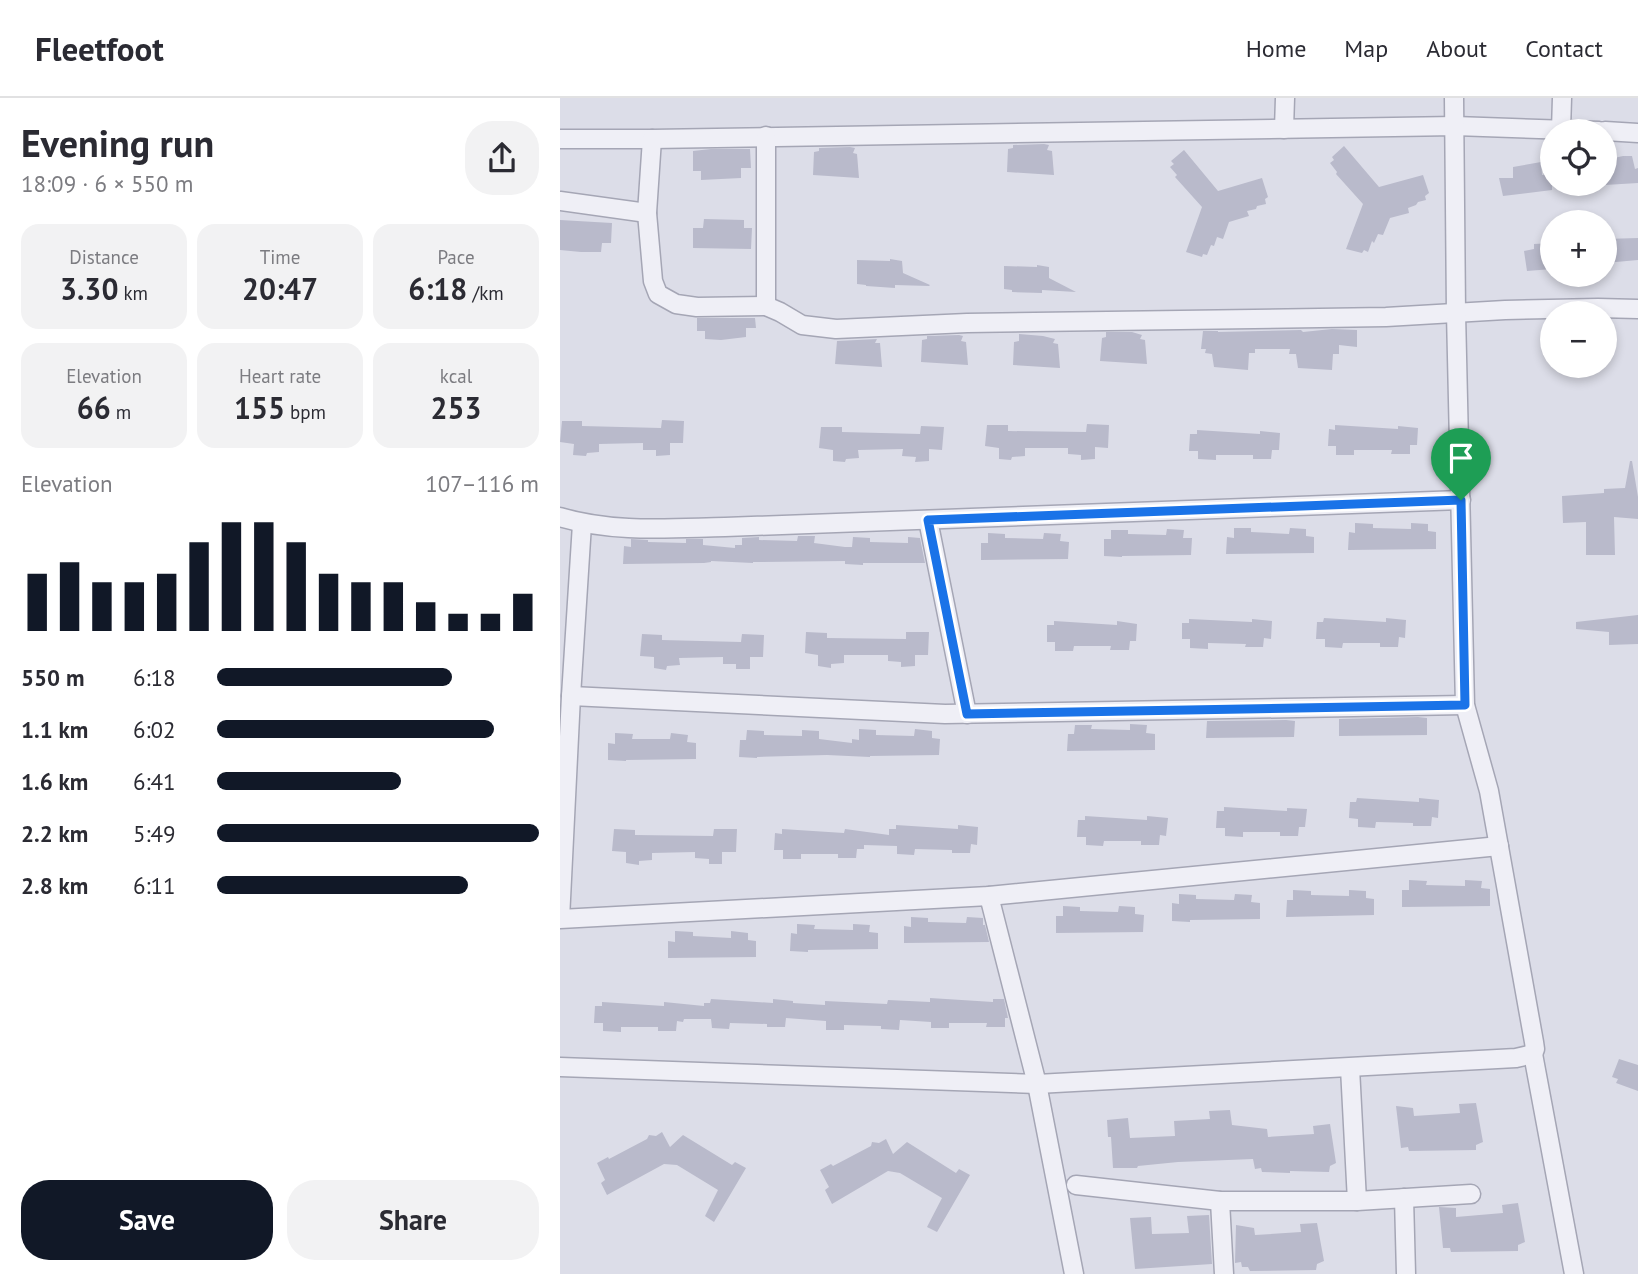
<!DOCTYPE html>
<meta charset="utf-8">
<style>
:root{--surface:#fff;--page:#f2f2f3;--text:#2b2b33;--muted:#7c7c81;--line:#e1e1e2;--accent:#111827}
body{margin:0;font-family:"PT Sans",sans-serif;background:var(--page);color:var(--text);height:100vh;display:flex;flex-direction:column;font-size:26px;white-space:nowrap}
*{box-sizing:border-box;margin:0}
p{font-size:23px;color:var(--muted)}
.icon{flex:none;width:38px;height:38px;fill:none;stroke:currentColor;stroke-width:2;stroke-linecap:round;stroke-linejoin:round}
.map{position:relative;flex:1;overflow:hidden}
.side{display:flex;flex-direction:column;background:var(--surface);width:560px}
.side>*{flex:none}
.tools{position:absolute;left:980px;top:21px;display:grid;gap:14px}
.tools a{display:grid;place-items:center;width:77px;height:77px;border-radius:50%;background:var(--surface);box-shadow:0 4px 10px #0003;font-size:35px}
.pin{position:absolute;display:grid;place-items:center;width:60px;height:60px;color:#fff;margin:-72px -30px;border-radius:50% 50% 50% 0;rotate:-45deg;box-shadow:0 0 7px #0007}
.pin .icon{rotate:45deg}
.round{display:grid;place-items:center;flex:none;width:74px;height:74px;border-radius:28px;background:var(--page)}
.headline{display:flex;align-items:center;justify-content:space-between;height:119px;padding:0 21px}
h1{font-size:38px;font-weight:700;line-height:52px}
.metrics{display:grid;grid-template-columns:repeat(3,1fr);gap:10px;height:119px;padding:7px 21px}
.metrics div{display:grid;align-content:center;border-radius:18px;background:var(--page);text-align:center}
.metrics b{font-size:30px;font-weight:700}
.metrics small{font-size:19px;font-weight:400}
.metrics p{font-size:19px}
.chart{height:196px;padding:14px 21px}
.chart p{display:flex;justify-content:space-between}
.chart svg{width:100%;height:126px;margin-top:7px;stroke:var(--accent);stroke-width:6}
.action{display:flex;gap:14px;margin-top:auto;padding:14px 21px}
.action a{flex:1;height:80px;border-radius:28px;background:var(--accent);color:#fff;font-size:28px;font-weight:700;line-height:80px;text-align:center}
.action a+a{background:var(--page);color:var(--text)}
ul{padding:0 21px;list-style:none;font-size:23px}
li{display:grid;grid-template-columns:112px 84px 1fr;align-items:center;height:52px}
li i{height:18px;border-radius:9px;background:var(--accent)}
header{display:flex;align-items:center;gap:42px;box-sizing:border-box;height:98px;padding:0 35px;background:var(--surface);border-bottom:2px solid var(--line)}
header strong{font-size:33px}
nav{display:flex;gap:38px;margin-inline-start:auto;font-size:24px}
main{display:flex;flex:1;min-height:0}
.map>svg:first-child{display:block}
</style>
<header>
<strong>Fleetfoot</strong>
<nav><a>Home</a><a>Map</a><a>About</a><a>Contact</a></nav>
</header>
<main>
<section class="side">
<div class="headline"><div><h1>Evening run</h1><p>18:09 · 6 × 550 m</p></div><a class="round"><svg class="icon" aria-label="share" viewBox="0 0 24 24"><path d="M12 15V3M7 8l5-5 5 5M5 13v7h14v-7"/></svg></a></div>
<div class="metrics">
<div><p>Distance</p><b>3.30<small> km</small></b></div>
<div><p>Time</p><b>20:47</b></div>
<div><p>Pace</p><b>6:18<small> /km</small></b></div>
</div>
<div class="metrics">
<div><p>Elevation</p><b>66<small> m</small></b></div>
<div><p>Heart rate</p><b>155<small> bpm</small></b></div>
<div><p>kcal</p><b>253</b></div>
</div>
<div class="chart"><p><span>Elevation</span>107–116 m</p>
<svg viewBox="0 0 160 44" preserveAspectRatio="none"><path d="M5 44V24M15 44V20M25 44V27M35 44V27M45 44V24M55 44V13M65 44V6M75 44V6M85 44V13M95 44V24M105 44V27M115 44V27M125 44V34M135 44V38M145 44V38M155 44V31"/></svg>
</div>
<ul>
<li><b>550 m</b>6:18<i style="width:73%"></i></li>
<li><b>1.1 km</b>6:02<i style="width:86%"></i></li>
<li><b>1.6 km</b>6:41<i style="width:57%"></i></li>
<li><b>2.2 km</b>5:49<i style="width:100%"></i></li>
<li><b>2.8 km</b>6:11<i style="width:78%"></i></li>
</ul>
<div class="action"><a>Save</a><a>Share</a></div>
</section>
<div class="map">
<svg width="1078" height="1176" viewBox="0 0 1078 1176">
<rect width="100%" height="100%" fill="#dcdde8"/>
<g fill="#b9bacb">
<polygon points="484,46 489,47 487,52 492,53 494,77 447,74 448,51 453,50 453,47"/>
<polygon points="784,48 819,89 863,77 869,95 865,98 866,102 858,104 856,107 848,110 849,115 830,120 823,137 818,136 814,145 812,143 808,154 804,152 802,155 786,151 803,106 776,76 777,74 770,65 774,62 772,59"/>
<polygon points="290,49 295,50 293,55 297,56 299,80 253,77 254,54 259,53 259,50"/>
<polygon points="151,51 190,51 191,70 181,70 181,80 141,82 141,73 133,73 133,53"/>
<polygon points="624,52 658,93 702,80 708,99 705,101 706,106 697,108 696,111 687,113 689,118 669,124 663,141 657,139 654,148 651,147 647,157 643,156 642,159 626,154 642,109 615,79 617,77 610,69 614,66 611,63"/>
<polygon points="1063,58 1072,58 1075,71 1078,70 1078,85 1045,87 1045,62"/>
<polygon points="981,64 982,77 992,76 992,92 943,98 939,80 953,80 953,69"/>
<polygon points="144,121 184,122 184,130 192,130 191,151 133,150 133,130 143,130"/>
<polygon points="0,122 52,125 51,145 42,145 41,154 21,154 0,152"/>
<polygon points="1078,140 1078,162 1045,165 1045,141"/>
<polygon points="992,145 992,171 967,173 964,153 974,151 974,146"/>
<polygon points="330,161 342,163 343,175 370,187 369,188 335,187 335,190 306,188 306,187 297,186 297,162 330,163"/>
<polygon points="477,167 489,169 489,180 516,194 482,192 482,195 452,194 452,192 444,191 444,168 477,169"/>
<polygon points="137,220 195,220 196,230 186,230 186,239 161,242 145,241 145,233 137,233"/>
<polygon points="772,231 797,232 797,249 779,247 779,256 773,256 772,272 738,270 736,256 729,256 730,251 695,251 695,255 689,255 688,272 654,269 652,256 645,255 646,251 641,251 643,233 658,233 658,234 741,232 743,234"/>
<polygon points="546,234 572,234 582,237 580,241 585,242 587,266 540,263 542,240 546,239"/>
<polygon points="459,236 483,238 495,241 493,245 498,246 500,270 453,267 454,244 459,243"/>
<polygon points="399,237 403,238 401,243 406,244 408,267 361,264 362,242 367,241 367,238"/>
<polygon points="317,241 315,245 320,245 322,269 275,266 277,243"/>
<polygon points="102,322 124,323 123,345 110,345 110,357 96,358 96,352 83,352 83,345 39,346 39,354 27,355 26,358 13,357 14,346 0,344 2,323 22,323 22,328 101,330"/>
<polygon points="527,326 549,327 548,350 535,349 535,361 521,362 521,357 508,356 508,350 465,350 465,358 452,359 451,362 439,361 439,350 425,348 427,327 448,327 448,333 526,334"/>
<polygon points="775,327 838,331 838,328 858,330 857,347 850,347 850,356 831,356 832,352 794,352 794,357 776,357 776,348 768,348 769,331 775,332"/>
<polygon points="361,328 384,329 382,352 369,351 369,363 355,364 356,359 342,358 343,351 298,352 299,360 286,361 285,364 273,363 273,352 259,350 261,329 282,329 282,334 360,336"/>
<polygon points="637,332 700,336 700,333 720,335 719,352 712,352 711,361 693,361 693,357 656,357 656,362 638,361 638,353 629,353 630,336 637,336"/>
<polygon points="1070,363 1072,363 1078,399 1078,421 1054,419 1055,457 1026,457 1026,424 1003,425 1002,398 1044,395 1044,391 1065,390"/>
<polygon points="795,425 813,426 813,430 851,431 851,425 868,426 868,433 876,434 876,451 788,452 789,434 795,435"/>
<polygon points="674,430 691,430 691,434 729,436 730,430 746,431 746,438 754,439 754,455 666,456 667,439 674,440"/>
<polygon points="607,431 624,432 623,440 632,440 631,457 562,458 562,459 544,458 544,441 551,441 551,432 568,432 568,436 606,437"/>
<polygon points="428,435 445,436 445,440 483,441 484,435 501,436 500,443 509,444 508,461 421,462 421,445 428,445"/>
<polygon points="238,438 255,438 254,445 285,449 292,449 293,439 310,440 310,444 348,445 348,439 360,440 365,465 303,465 303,467 285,466 285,463 193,464 193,465 151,463 151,464 144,465 63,466 64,448 71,449 71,441 88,442 88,444 126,445 126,441 143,441 143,447 175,450 175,447 182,447 182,440 199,439 199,442 237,443"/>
<polygon points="1078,517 1078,546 1049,547 1049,534 1016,531 1016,524"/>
<polygon points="764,520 826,524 826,520 846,522 845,540 839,539 838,549 820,549 820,545 783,545 782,550 765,549 765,541 756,541 757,524 763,524"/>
<polygon points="629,521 692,524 692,521 712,523 711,541 704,540 703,549 685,549 686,546 648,545 648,551 630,550 630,541 622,541 622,525 629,525"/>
<polygon points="494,523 557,527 557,523 577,526 576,543 570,543 569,552 550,552 551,548 514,548 513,553 495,553 495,544 487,544 487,527 494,527"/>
<polygon points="246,534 267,535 267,540 346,541 346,534 369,534 368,557 355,557 355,568 341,569 341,564 328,563 328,557 284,557 284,565 271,566 271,570 258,568 258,557 245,555"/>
<polygon points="82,536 102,537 102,542 181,544 182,536 204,537 203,559 190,559 190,571 176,571 176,566 163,566 163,559 119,560 120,567 107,568 106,572 94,570 94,559 80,558"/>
<polygon points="858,619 867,620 867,637 779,638 779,621"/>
<polygon points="726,622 735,623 734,639 646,640 647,623"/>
<polygon points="570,626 587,627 586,635 595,636 595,652 507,653 508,636 514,636 515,627 532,627 531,631 570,632"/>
<polygon points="299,631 316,632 316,637 354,638 355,631 372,633 372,640 380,641 379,657 310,658 310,659 267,657 197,659 197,660 179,659 180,642 186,642 187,632 204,633 204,637 242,638 242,632 259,633 259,641 292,645 292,641 299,642"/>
<polygon points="55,635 73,636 72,641 110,641 111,635 128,637 127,644 136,645 136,661 66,662 66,663 48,662 48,645 55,646"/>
<polygon points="797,700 859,704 859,700 879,702 878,720 872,719 871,728 853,728 853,725 816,724 815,730 798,729 798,721 789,720 790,704 796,704"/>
<polygon points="664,709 727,713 727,710 747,711 745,729 739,729 738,738 720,738 720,734 683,734 683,739 665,738 665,730 656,730 657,713 664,713"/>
<polygon points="525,718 587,722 587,718 608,720 606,738 600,737 599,747 581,747 581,743 544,743 543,748 526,747 526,739 517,739 518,722 525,722"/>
<polygon points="336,727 398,731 398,727 418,729 417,747 411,746 410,755 392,755 392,752 355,751 354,757 337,756 337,748 304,747 304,751 297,751 296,760 278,760 278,756 241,756 241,761 223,761 223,752 214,752 215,735 222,736 222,731 284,735 285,731 329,737 329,731 336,731"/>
<polygon points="54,731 75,732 75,737 153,738 154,731 177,731 176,754 162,754 162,766 149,766 149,761 135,760 135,754 92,755 92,762 79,763 79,767 66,765 66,754 52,753"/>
<polygon points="849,782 867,783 866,787 905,788 905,782 922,783 921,790 930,791 930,808 842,809 842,792 849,792"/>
<polygon points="733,792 751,793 751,797 789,798 789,792 806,793 806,800 814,801 814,817 726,819 727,802 733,802"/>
<polygon points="619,796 636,797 636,801 674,802 675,796 692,797 691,804 700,805 700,821 630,822 630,824 612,823 612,805 619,806"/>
<polygon points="503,808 520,809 520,813 558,814 559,808 575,809 575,816 584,817 583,834 496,835 496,818 503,818"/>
<polygon points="351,819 368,820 368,824 406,825 407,819 423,820 423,827 425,827 429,844 344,845 344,828 351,829"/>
<polygon points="237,826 255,827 254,831 293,832 293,826 310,827 309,834 318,835 318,851 248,852 248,854 230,853 231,835 237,836"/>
<polygon points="115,833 133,834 133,838 171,840 171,833 188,835 188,842 196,843 196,859 108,860 108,843 115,844"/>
<polygon points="370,900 433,904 433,901 444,901 448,920 445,920 445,929 426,929 427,925 389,925 389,930 371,930 371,924 340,922 339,932 321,931 321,928 284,927 284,932 266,932 266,923 226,920 225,929 207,929 207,926 170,925 169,931 152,930 151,921 124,921 123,924 117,923 116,933 98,933 98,929 61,929 61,934 43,933 43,925 34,925 35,908 42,908 42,904 104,908 104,904 144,908 144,905 150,905 151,901 213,905 213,901 233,903 233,905 265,907 265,903 327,906 328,902 370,904"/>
<polygon points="1059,961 1078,967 1078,993 1056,985 1058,981 1052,979"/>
<polygon points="916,1005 923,1044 916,1047 916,1052 849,1053 848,1049 841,1050 836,1008 853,1010 854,1018 900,1015 899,1006"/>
<polygon points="670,1012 672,1027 707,1031 708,1039 754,1036 753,1028 770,1026 776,1065 770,1068 769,1074 730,1073 730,1075 702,1074 701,1070 695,1071 693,1061 618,1064 578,1068 577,1070 553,1070 551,1039 548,1039 547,1022 568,1020 570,1040 615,1038 614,1023 650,1021 649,1013"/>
<polygon points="102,1034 110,1049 123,1037 172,1067 175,1064 186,1070 154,1124 145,1118 158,1092 117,1067 104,1066 47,1097 41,1085 45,1082 37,1065 48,1059 49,1061 87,1041 89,1037 96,1038"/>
<polygon points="326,1041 333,1056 347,1044 396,1075 399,1071 410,1077 377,1134 367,1129 382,1100 340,1075 328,1073 272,1106 265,1092 269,1089 260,1072 271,1066 273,1068 311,1048 312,1044 319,1045"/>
<polygon points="958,1105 965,1144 958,1147 958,1153 891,1154 890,1150 883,1150 879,1109 896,1110 896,1119 943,1115 942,1107"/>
<polygon points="649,1117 652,1166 575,1171 570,1120 591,1119 592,1136 629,1135 627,1118"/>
<polygon points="757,1125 764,1163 757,1166 756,1172 690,1173 688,1169 682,1169 681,1164 675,1165 676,1127 694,1130 695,1137 741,1134 740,1126"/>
</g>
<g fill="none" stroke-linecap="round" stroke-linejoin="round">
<g stroke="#a5a6b5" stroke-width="21">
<g id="minor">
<polyline points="724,31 725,0"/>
<polyline points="1001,32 1002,0"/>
<polyline points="1045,33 1078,35"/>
<polyline points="0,41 92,41 895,28 1039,33"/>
<polyline points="92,41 87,115 93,183 98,196 116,206 137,209 206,208 220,214 242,227 276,231 407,225 826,219 945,212 1038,210 1078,211"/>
<polyline points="0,103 87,115"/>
<polyline points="206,208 206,38"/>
<path d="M0,419C53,435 110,430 165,429L901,402"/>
<polyline points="368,422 407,616"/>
<polyline points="22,426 11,598 0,821 429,798 939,748"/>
<polyline points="11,598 385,616 905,607"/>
<polyline points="429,798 477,986 514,1176"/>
<polyline points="973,956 1014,1176"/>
<polyline points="0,969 477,986 956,960 973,956 975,951 974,944 929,693 905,607 896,215 894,0"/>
<polyline points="790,970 797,1103"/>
<polyline points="516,1087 660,1103 797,1103 911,1096"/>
<polyline points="844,1100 846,1176"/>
<polyline points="660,1103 664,1176"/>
</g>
</g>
<use href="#minor" stroke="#efeff6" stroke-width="18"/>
</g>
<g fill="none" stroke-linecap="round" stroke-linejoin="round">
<g stroke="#fff" stroke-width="14">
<polygon id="route" points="901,402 905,607 407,616 368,422"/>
</g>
<use href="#route" stroke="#1a73e8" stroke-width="9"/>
</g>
</svg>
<div class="tools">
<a><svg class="icon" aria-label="locate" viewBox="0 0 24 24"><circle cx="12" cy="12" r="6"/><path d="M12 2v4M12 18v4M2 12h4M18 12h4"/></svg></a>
<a>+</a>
<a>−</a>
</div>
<div class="pin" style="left:901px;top:402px;background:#1e9e55"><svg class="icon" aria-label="arrive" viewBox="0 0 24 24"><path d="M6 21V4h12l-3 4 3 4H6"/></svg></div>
</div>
</main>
